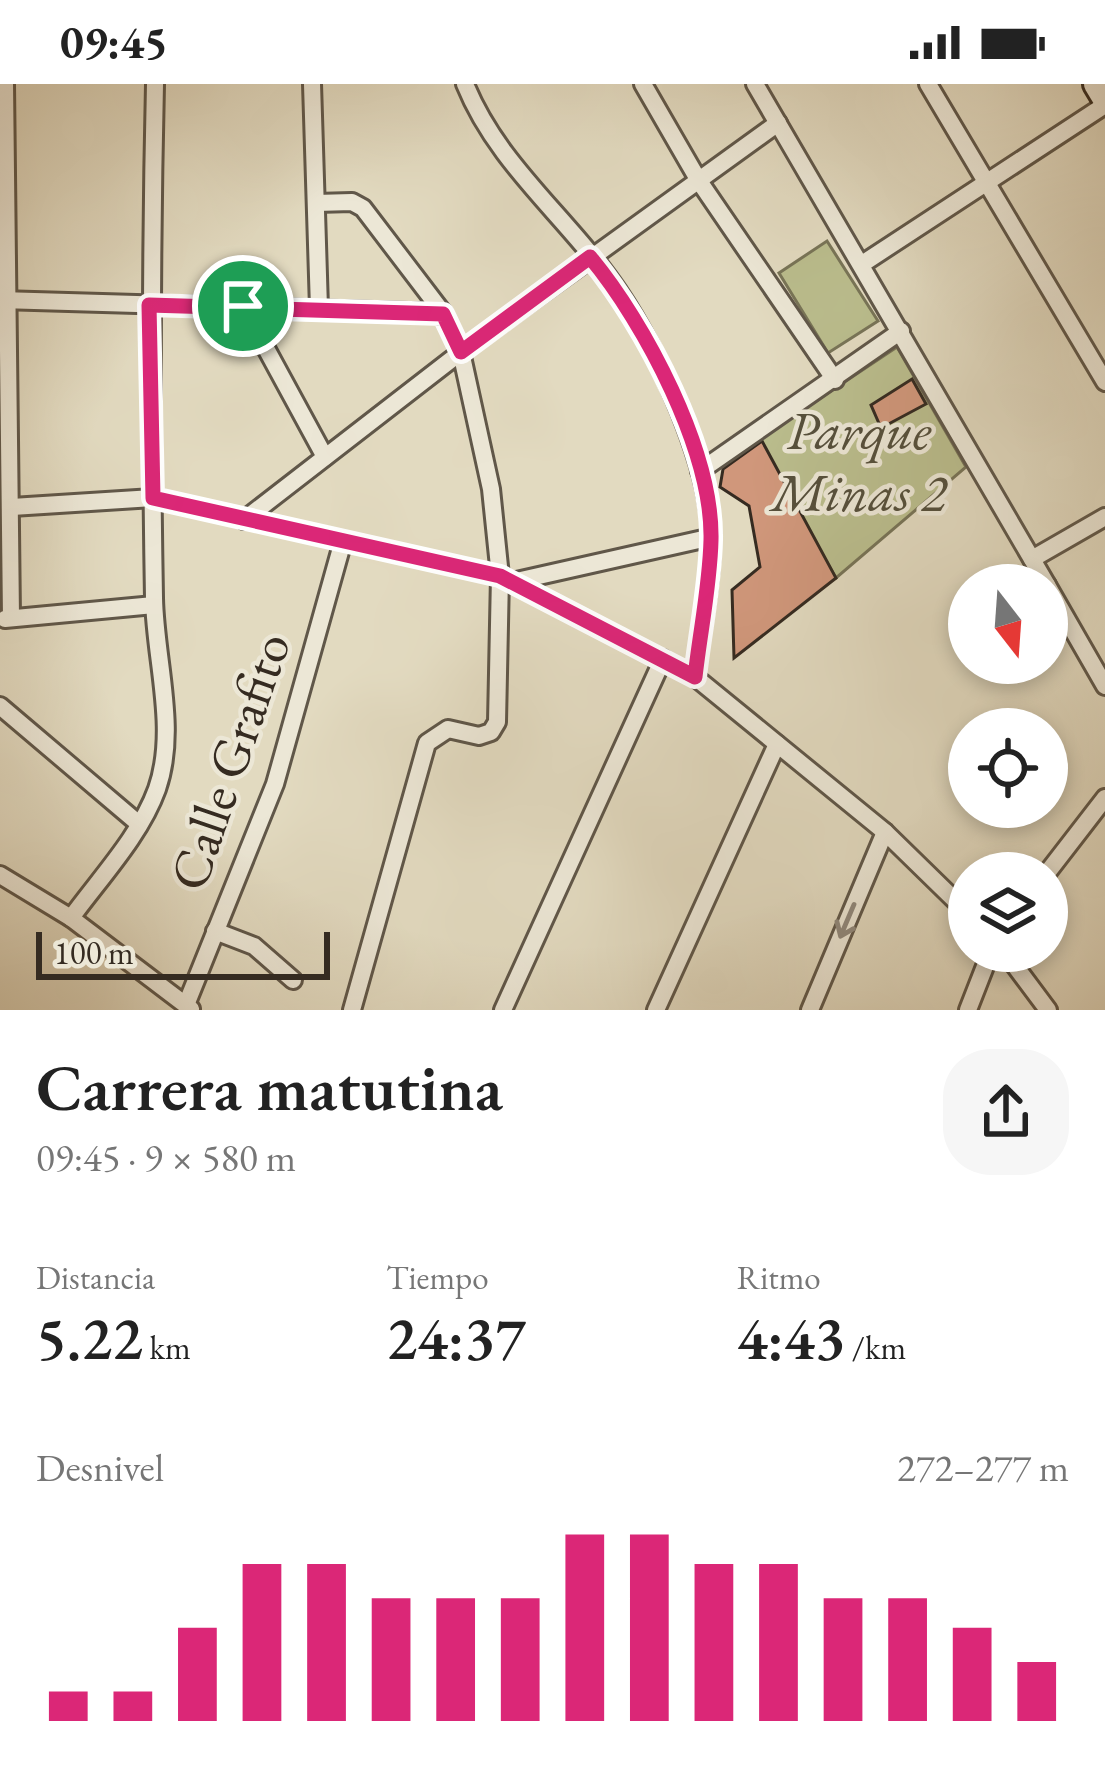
<!DOCTYPE html>
<html lang="es">
<meta charset="utf-8">
<style>
:root{--surface:#fff;--page:#f6f6f6;--text:#222;--muted:#767676;--accent:#db2777}
body{margin:0;font-family:"EB Garamond",serif;background:var(--page);color:var(--text);height:100vh;display:flex;flex-direction:column;font-size:45px;white-space:nowrap}
*{box-sizing:border-box;margin:0}
p{font-size:39px;color:var(--muted)}
.icon{flex:none;width:66px;height:66px;fill:none;stroke:currentColor;stroke-width:2;stroke-linecap:round;stroke-linejoin:round}
.map{position:relative;height:926px;overflow:hidden}
.side{display:flex;flex-direction:column;background:var(--surface);flex:1}
.side>*{flex:none}
.needle{width:78px;rotate:163deg}
.tools{position:absolute;left:948px;top:480px;display:grid;gap:24px}
.tools a{display:grid;place-items:center;width:120px;height:120px;border-radius:50%;background:var(--surface);box-shadow:0 6px 18px #0003;font-size:60px}
.scale{position:absolute;left:36px;bottom:30px;width:294px;box-sizing:border-box;padding-left:12px;border:6px solid #352b21;border-top:0;font-size:33px;line-height:42px;white-space:nowrap;color:#352b21;-webkit-text-stroke:9px #ece7d6;paint-order:stroke}
.pin{position:absolute;display:grid;place-items:center;width:102px;height:102px;color:#fff;margin:-51px;border:6px solid #fff;border-radius:50%;box-shadow:0 3px 12px #0007}
.round{display:grid;place-items:center;flex:none;width:126px;height:126px;border-radius:48px;background:var(--page)}
.summary{display:flex;align-items:center;justify-content:space-between;height:204px;padding:0 36px}
h1{font-size:66px;font-weight:600;line-height:90px}
.metrics{display:grid;grid-template-columns:repeat(3,1fr);gap:18px;height:204px;padding:12px 36px}
.metrics div{display:grid;align-content:center}
.metrics b{font-size:60px;font-weight:600}
.metrics small{font-size:33px;font-weight:400}
.metrics p{font-size:33px}
.chart{height:336px;padding:24px 36px}
.chart p{display:flex;justify-content:space-between}
.chart svg{width:100%;height:216px;margin-top:12px;stroke:var(--accent);stroke-width:6}
.status{display:flex;justify-content:space-between;align-items:center;height:84px;padding:0 60px;background:var(--surface);direction:ltr}
.status svg{height:33px;fill:currentColor}
.map>svg:first-child{display:block}
</style>
<div class="status"><b>09:45</b><svg viewBox="0 0 49 12"><path d="M0 12V9h3v3zM5 12V6h3v6zM10 12V3h3v9zM15 12V0h3v12zM26 1h20v11H26zM47 4h2v5h-2z"/></svg></div>
<div class="map">
<svg width="1105" height="926" viewBox="0 0 1105 926">
<rect width="100%" height="100%" fill="#e2dac0"/>
<filter id="stains"><feTurbulence type="fractalNoise" baseFrequency=".00167" numOctaves="4"/><feColorMatrix values="0 0 0 0 .2 0 0 0 0 .09 0 0 0 0 .02 0 0 0 .5 -.17"/></filter>
<radialGradient id="worn" r=".72"><stop offset=".6" stop-color="#630" stop-opacity="0"/><stop offset="1" stop-color="#630" stop-opacity=".3"/></radialGradient>
<g fill="#babd8d" stroke="#787457" stroke-width="3">
<polygon points="827,157 878,237 828,269 779,189"/>
<polygon points="897,263 966,383 836,494 756,357"/>
</g>
<g fill="#d0977b" stroke="#352b21" stroke-width="3">
<polygon points="912,295 926,320 881,344 871,321"/>
<polygon points="762,357 836,494 734,574 732,506 760,483 749,422 720,403 723,385"/>
</g>
<g fill="none" stroke-linecap="round" stroke-linejoin="round">
<g stroke="#605749" stroke-width="22">
<g id="street">
<polyline points="5,0 11,534"/>
<polyline points="312,0 319,224"/>
<path d="M465,0C498,82 569,134 618,207C657,265 712,385 711,455C711,501 700,548 695,593"/>
<polyline points="643,0 699,97 835,296"/>
<polyline points="755,0 1047,501"/>
<polyline points="928,0 1105,298"/>
<polyline points="316,119 352,118 363,124 443,229 461,268 491,405 500,492 497,638 491,648 479,652 448,645 427,659 352,926"/>
<polyline points="862,180 1105,21"/>
<polyline points="0,216 443,229"/>
<polyline points="243,222 325,373"/>
<polyline points="700,387 901,247"/>
<polyline points="12,423 153,414 500,492 695,593 885,748 969,830"/>
<polyline points="244,436 461,268 778,39"/>
<polyline points="1032,475 1105,433"/>
<polyline points="512,498 712,453"/>
<polyline points="1047,501 1105,602"/>
<polyline points="5,535 154,521"/>
<polyline points="0,622 139,740"/>
<polyline points="1047,789 1105,714"/>
<polyline points="0,791 71,834 191,925"/>
<path d="M71,834C100,794 140,752 157,705C178,645 155,576 154,514C151,342 151,171 155,0"/>
<polyline points="215,847 254,862 293,896"/>
<polyline points="1004,867 1048,926"/>
<polyline points="186,921 275,700 343,457"/>
<polyline points="503,926 663,575"/>
<polyline points="656,926 777,660"/>
<polyline points="810,926 885,748"/>
<polyline points="968,926 991,867"/>
</g>
</g>
<g stroke="#352b21" stroke-width="30">
<polyline id="secondary" points="1096,0 1105,15"/>
</g>
<use href="#street" stroke="#ece7d6" stroke-width="16"/>
<use href="#secondary" stroke="#ece7d6" stroke-width="24"/>
</g>
<defs><path id="oneway-shaft" d="M-6 0H5M1.5-3L5.5 0L1.5 3" fill="none" stroke-width="1.6" stroke-linecap="round" stroke-linejoin="round" transform="scale(3)"/></defs>
<use stroke="#90897c" href="#oneway-shaft" transform="translate(847 837) rotate(113)"/>
<g fill="none" stroke-linecap="round" stroke-linejoin="round">
<g stroke="#fff" stroke-width="24">
<path id="route" d="M590,173C645,239 713,368 711,456C710,501 700,548 695,593L500,492L153,414L149,221L443,230L461,268Z"/>
</g>
<use href="#route" stroke="#db2777" stroke-width="15"/>
</g>
<g text-anchor="middle" dominant-baseline="central" stroke-width="9" stroke-linejoin="round" paint-order="stroke">
<g font-size="54" font-style="italic" fill="#56503c" stroke="#ece7d6">
<text x="859" y="346">Parque<tspan x="859" dy="62">Minas 2</tspan></text>
</g>
<g font-size="54" fill="#352b21" stroke="#ece7d6">
<text transform="translate(229 677) rotate(-71)">Calle Grafito</text>
</g>
</g>
<rect width="100%" height="100%" filter="url(#stains)"/>
<rect width="100%" height="100%" fill="url(#worn)"/>
</svg>
<div class="tools">
<a><svg class="needle" viewBox="-14 -14 28 28"><path d="M0-13l5 13h-10z" fill="#e53935"/><path d="M0 13l5-13h-10z" fill="#767676"/></svg></a>
<a><svg class="icon" aria-label="locate" viewBox="0 0 24 24"><circle cx="12" cy="12" r="6"/><path d="M12 2v4M12 18v4M2 12h4M18 12h4"/></svg></a>
<a><svg class="icon" aria-label="layers" viewBox="0 0 24 24"><path d="M12 4l9 5-9 5-9-5zM3 14l9 5 9-5"/></svg></a>
</div>
<div class="scale">100 m</div>
<div class="pin" style="left:243px;top:222px;background:#1e9e55"><svg class="icon" aria-label="arrive" viewBox="0 0 24 24"><path d="M6 21V4h12l-3 4 3 4H6"/></svg></div>
</div>
<section class="side">
<div class="summary"><div><h1>Carrera matutina</h1><p>09:45 · 9 × 580 m</p></div><a class="round"><svg class="icon" aria-label="share" viewBox="0 0 24 24"><path d="M12 15V3M7 8l5-5 5 5M5 13v7h14v-7"/></svg></a></div>
<div class="metrics">
<div><p>Distancia</p><b>5.22<small> km</small></b></div>
<div><p>Tiempo</p><b>24:37</b></div>
<div><p>Ritmo</p><b>4:43<small> /km</small></b></div>
</div>
<div class="chart"><p><span>Desnivel</span>272–277 m</p>
<svg viewBox="0 0 160 44" preserveAspectRatio="none"><path d="M5 44V38M15 44V38M25 44V25M35 44V12M45 44V12M55 44V19M65 44V19M75 44V19M85 44V6M95 44V6M105 44V12M115 44V12M125 44V19M135 44V19M145 44V25M155 44V32"/></svg>
</div>
</section>
